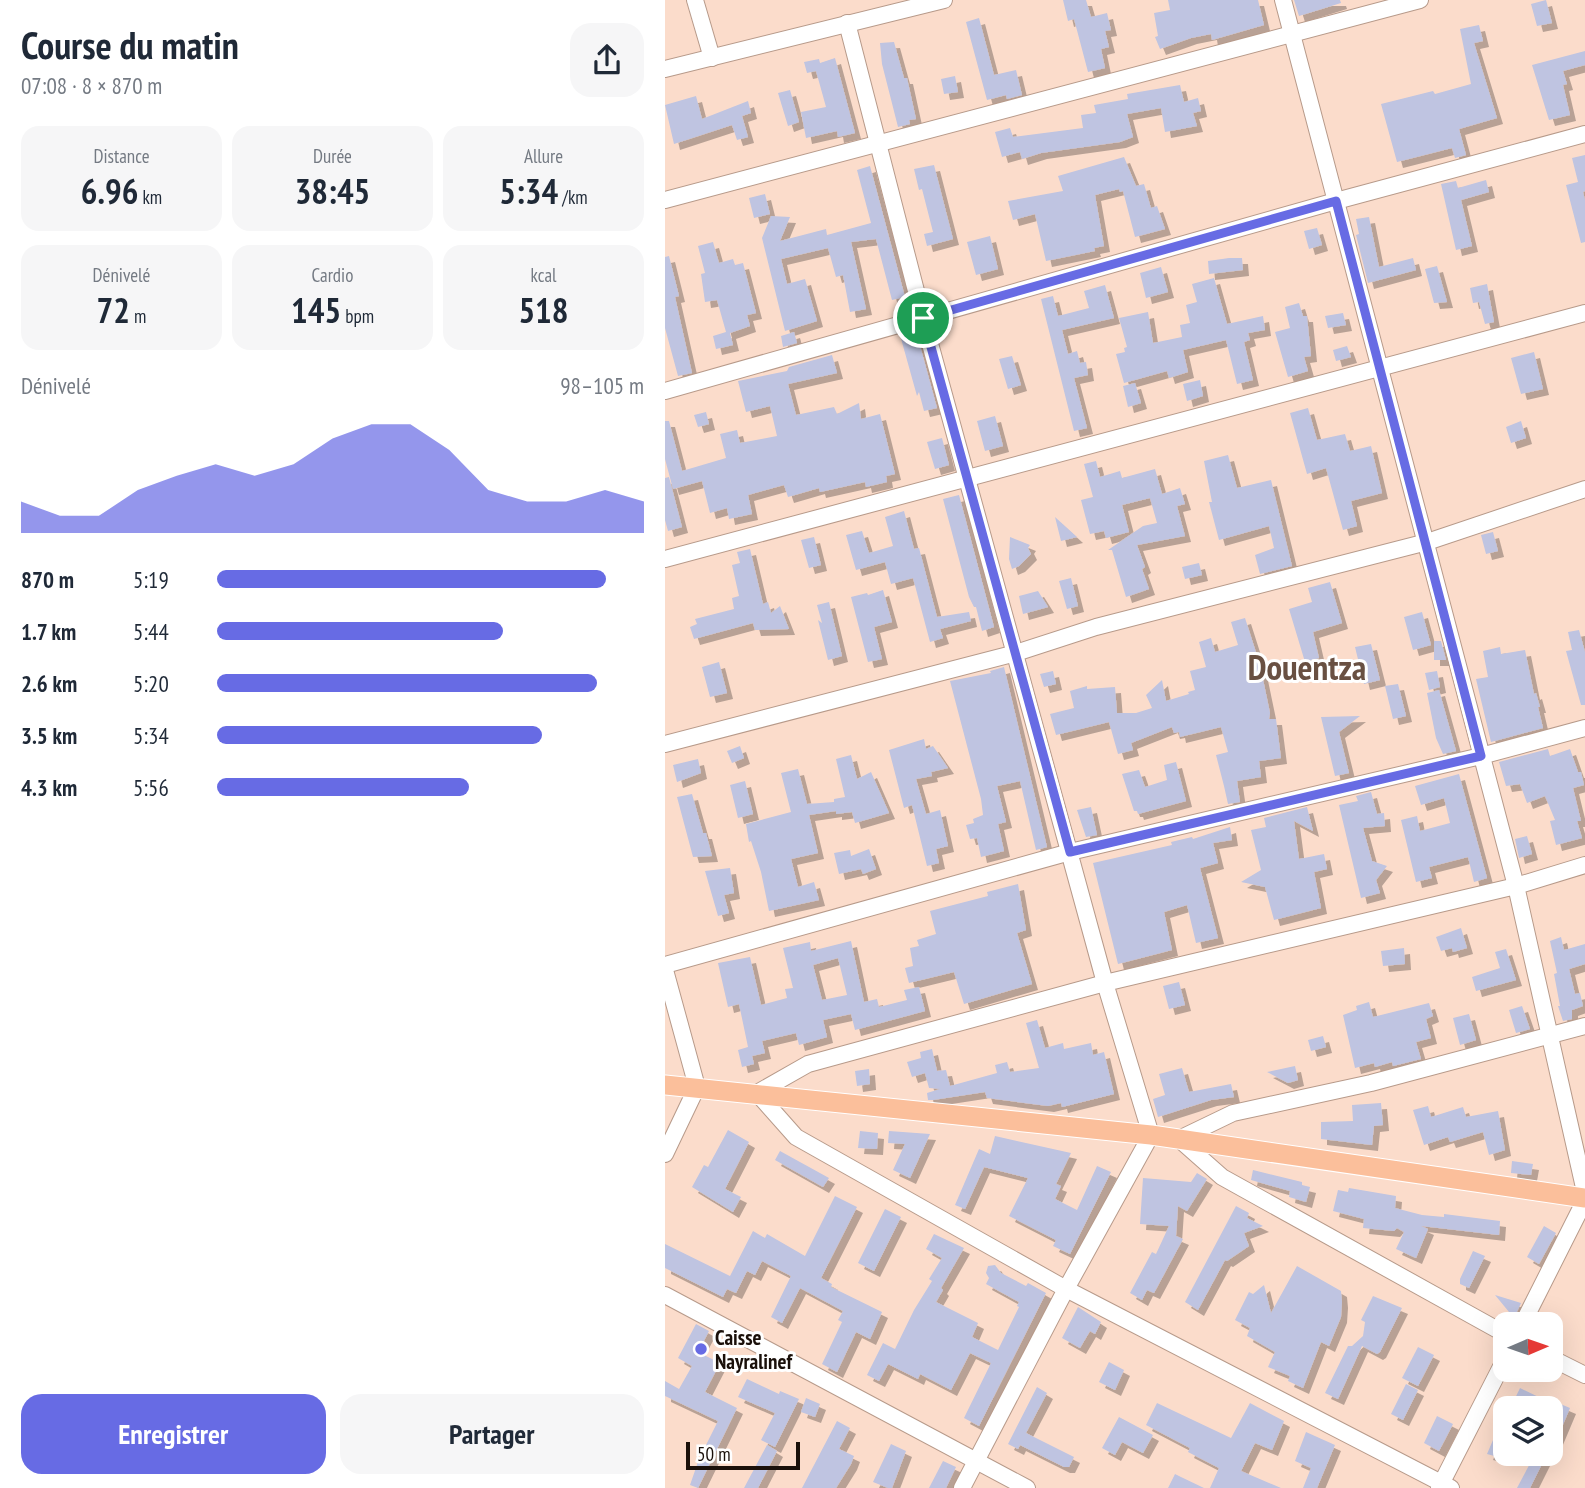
<!DOCTYPE html>
<html lang="fr">
<meta charset="utf-8">
<style>
:root{--surface:#fff;--page:#f6f6f7;--text:#1f2937;--muted:#747a83;--accent:#676be4}
body{margin:0;font-family:"PT Sans Narrow",sans-serif;background:var(--page);color:var(--text);height:100vh;display:flex;flex-direction:column;font-size:26px;white-space:nowrap}
*{box-sizing:border-box;margin:0}
p{font-size:23px;color:var(--muted)}
.icon{flex:none;width:38px;height:38px;fill:none;stroke:currentColor;stroke-width:2;stroke-linecap:round;stroke-linejoin:round}
.map{position:relative;flex:1;overflow:hidden}
.details{display:flex;flex-direction:column;background:var(--surface);width:665px}
.details>*{flex:none}
.needle{width:46px;rotate:88deg}
.controls{position:absolute;left:828px;top:1312px;display:grid;gap:14px}
.controls a{display:grid;place-items:center;width:70px;height:70px;border-radius:14px;background:var(--surface);box-shadow:0 7px 28px #0002;font-size:35px}
.scale{position:absolute;left:21px;bottom:18px;width:114px;box-sizing:border-box;padding-left:7px;border:4px solid #1a100a;border-top:0;font-size:19px;line-height:24px;white-space:nowrap;color:#1a100a;-webkit-text-stroke:5px #fff;paint-order:stroke}
.pin{position:absolute;display:grid;place-items:center;width:60px;height:60px;color:#fff;margin:-30px;border:4px solid #fff;border-radius:50%;box-shadow:0 2px 7px #0007}
.round{display:grid;place-items:center;flex:none;width:74px;height:74px;border-radius:21px;background:var(--page)}
.head{display:flex;align-items:center;justify-content:space-between;height:119px;padding:0 21px}
h1{font-size:38px;font-weight:800;line-height:52px}
.figures{display:grid;grid-template-columns:repeat(3,1fr);gap:10px;height:119px;padding:7px 21px}
.figures div{display:grid;align-content:center;border-radius:18px;background:var(--page);text-align:center}
.figures b{font-size:35px;font-weight:800}
.figures small{font-size:19px;font-weight:400}
.figures p{font-size:19px}
.chart{height:196px;padding:14px 21px}
.chart p{display:flex;justify-content:space-between}
.chart svg{width:100%;height:126px;margin-top:7px;fill:var(--accent);opacity:.7}
.primary-button{display:flex;gap:14px;margin-top:auto;padding:14px 21px}
.primary-button a{flex:1;height:80px;border-radius:21px;background:var(--accent);color:#fff;font-size:28px;font-weight:800;line-height:80px;text-align:center}
.primary-button a+a{background:var(--page);color:var(--text)}
ul{padding:0 21px;list-style:none;font-size:23px}
li{display:grid;grid-template-columns:112px 84px 1fr;align-items:center;height:52px}
li i{height:18px;border-radius:9px;background:var(--accent)}
main{display:flex;flex:1;min-height:0}
.map>svg:first-child{display:block}
</style>
<main>
<section class="details">
<div class="head"><div><h1>Course du matin</h1><p>07:08 · 8 × 870 m</p></div><a class="round"><svg class="icon" aria-label="share" viewBox="0 0 24 24"><path d="M12 15V3M7 8l5-5 5 5M5 13v7h14v-7"/></svg></a></div>
<div class="figures">
<div><p>Distance</p><b>6.96<small> km</small></b></div>
<div><p>Durée</p><b>38:45</b></div>
<div><p>Allure</p><b>5:34<small> /km</small></b></div>
</div>
<div class="figures">
<div><p>Dénivelé</p><b>72<small> m</small></b></div>
<div><p>Cardio</p><b>145<small> bpm</small></b></div>
<div><p>kcal</p><b>518</b></div>
</div>
<div class="chart"><p><span>Dénivelé</span>98–105 m</p>
<svg viewBox="0 0 160 44" preserveAspectRatio="none"><path d="M0 44V33L10 38L20 38L30 29L40 24L50 20L60 24L70 20L80 11L90 6L100 6L110 15L120 29L130 33L140 33L150 29L160 33V44z"/></svg>
</div>
<ul>
<li><b>870 m</b>5:19<i style="width:91%"></i></li>
<li><b>1.7 km</b>5:44<i style="width:67%"></i></li>
<li><b>2.6 km</b>5:20<i style="width:89%"></i></li>
<li><b>3.5 km</b>5:34<i style="width:76%"></i></li>
<li><b>4.3 km</b>5:56<i style="width:59%"></i></li>
</ul>
<div class="primary-button"><a>Enregistrer</a><a>Partager</a></div>
</section>
<div class="map">
<svg width="920" height="1488" viewBox="0 0 920 1488">
<defs>
<filter id="shadow"><feDropShadow dx="6" dy="6" stdDeviation="0" flood-color="#0004"/></filter>
</defs>
<rect width="100%" height="100%" fill="#fbdccb"/>
<g fill="#bfc4e1" fill-rule="evenodd" filter="url(#shadow)">
<polygon points="398,0 421,0 426,17 442,13 446,30 440,31 444,47 436,49 440,68 423,72 409,19 403,21"/>
<polygon points="503,0 593,0 599,25 547,40 546,34 526,38 495,49 490,37 493,36 489,13 505,10"/>
<polygon points="629,0 675,0 676,3 634,16"/>
<polygon points="881,0 887,23 872,26 866,4"/>
<polygon points="314,18 329,75 351,70 357,95 342,99 341,95 322,100 301,22"/>
<polygon points="814,25 818,41 809,43 832,118 794,129 801,155 790,158 787,148 732,162 716,104 768,91 770,94 806,84 795,29"/>
<polygon points="229,42 239,78 242,78 251,119 244,120 245,124 233,127 217,64 215,43"/>
<polygon points="920,51 920,65 898,71 902,84 898,85 905,115 884,120 867,65"/>
<polygon points="170,58 190,133 173,137 172,131 141,138 136,112 161,107 151,71 142,73 139,62 154,59 155,63"/>
<polygon points="290,76 293,92 279,94 276,79"/>
<polygon points="515,85 519,102 533,98 536,111 528,113 532,126 500,132 496,108 462,114 468,137 455,142 376,153 357,159 355,152 337,157 330,132 345,128 348,137 418,128 416,115 431,113 429,105 463,99 462,94"/>
<polygon points="125,90 134,122 123,126 113,93"/>
<polygon points="31,96 37,119 83,101 86,113 77,116 83,137 72,140 67,125 9,144 0,105"/>
<polygon points="920,155 920,191 918,192 920,200 920,242 916,243 901,185 913,182 907,158"/>
<polygon points="459,157 471,186 479,184 486,208 492,206 500,229 470,237 458,191 455,192 454,189 430,195 439,246 429,248 430,251 381,261 370,214 348,220 343,201 398,191 393,176"/>
<polygon points="269,165 288,239 262,246 259,234 268,232 257,189 254,190 249,169"/>
<polygon points="205,166 240,297 227,300 211,239 186,242 201,309 185,312 178,275 171,277 163,248 116,259 122,284 140,279 152,321 120,331 97,238 106,216 125,217 115,241 161,229 162,235 206,223 192,170"/>
<polygon points="821,180 824,192 796,200 807,246 791,250 776,184 791,181 793,188"/>
<polygon points="100,194 105,214 89,218 84,198"/>
<polygon points="704,217 714,267 748,258 751,270 703,283 691,235 694,234 691,219"/>
<polygon points="652,228 657,245 644,249 639,231"/>
<polygon points="325,236 333,269 311,275 302,242"/>
<polygon points="48,242 54,263 68,259 70,265 78,263 91,313 82,315 85,326 65,333 68,345 51,349 48,336 61,332 52,300 40,302 36,274 40,273 33,246"/>
<polygon points="4,256 14,296 10,297 27,373 13,376 0,328 0,257"/>
<polygon points="564,258 577,258 578,270 544,274 543,261"/>
<polygon points="772,266 782,302 769,303 760,269"/>
<polygon points="496,267 503,292 481,298 475,273"/>
<polygon points="549,278 562,324 598,316 600,330 583,333 585,340 579,342 588,380 572,384 561,340 518,350 523,372 504,378 502,371 459,383 451,354 460,352 459,348 462,347 454,318 483,312 488,343 517,337 515,325 525,323 521,305 532,302 527,284"/>
<polygon points="822,284 829,322 820,324 814,302 808,303 805,288"/>
<polygon points="440,285 449,318 397,330 403,354 412,351 415,363 421,362 423,375 409,378 422,428 409,431 376,299 388,296 393,316 424,308 419,291"/>
<polygon points="634,303 638,316 642,316 646,356 639,357 643,371 623,377 610,332 625,328 620,307"/>
<polygon points="678,313 681,325 663,328 660,316"/>
<polygon points="251,331 272,408 259,411 254,392 252,396 235,335"/>
<polygon points="129,332 132,343 118,347 116,336"/>
<polygon points="682,346 686,357 671,361 668,350"/>
<polygon points="869,352 878,389 856,394 846,358"/>
<polygon points="167,355 172,373 123,384 131,415 169,407 172,414 194,403 196,419 215,414 230,474 221,476 222,482 201,487 200,482 155,492 154,488 123,497 119,485 83,495 87,514 64,519 62,508 45,513 37,481 8,489 0,459 0,421 4,421 17,471 61,458 55,434 72,430 75,443 112,436 105,406 81,412 73,381 122,371 124,367"/>
<polygon points="347,356 356,385 343,389 334,359"/>
<polygon points="535,380 538,396 522,401 518,384"/>
<polygon points="470,383 476,403 463,407 458,386"/>
<polygon points="643,408 652,440 680,434 685,451 706,446 717,493 686,501 692,526 678,530 661,468 642,474 625,413"/>
<polygon points="41,412 44,424 33,427 29,415"/>
<polygon points="330,416 338,446 320,451 312,421"/>
<polygon points="856,421 861,438 846,443 841,427"/>
<polygon points="277,438 284,465 270,469 262,442"/>
<polygon points="563,455 572,488 606,480 627,566 595,574 590,555 609,548 604,526 554,540 544,502 547,502 539,461"/>
<polygon points="431,461 435,477 455,471 457,478 490,469 497,494 515,488 520,504 512,506 520,536 472,545 480,567 477,569 484,589 461,597 447,550 443,550 478,526 492,523 485,498 457,505 464,532 441,538 439,531 425,534 416,500 428,497 419,464"/>
<polygon points="4,477 17,527 3,531 0,520 0,478"/>
<polygon points="294,495 329,627 317,631 311,607 309,607 304,597 278,499"/>
<polygon points="239,511 249,549 254,548 272,617 304,612 306,621 275,629 278,638 265,642 248,578 226,584 220,562 191,570 181,535 197,531 204,553 228,546 220,517"/>
<polygon points="390,517 412,537 396,541"/>
<polygon points="828,532 833,551 821,554 816,535"/>
<polygon points="149,537 156,565 144,568 136,540"/>
<polygon points="345,537 365,545 363,548 366,554 354,566 347,569 344,559"/>
<polygon points="85,549 98,604 103,602 106,613 115,606 124,629 90,630 88,623 29,639 25,627 32,624 30,619 69,609 67,598 74,596 67,565 75,563 72,552"/>
<polygon points="534,563 537,575 520,579 517,567"/>
<polygon points="406,578 413,606 402,609 394,581"/>
<polygon points="665,582 677,623 648,632 654,658 640,662 624,609 647,602 643,588"/>
<polygon points="218,590 227,622 209,627 217,659 203,662 186,597 202,593 203,595"/>
<polygon points="373,591 383,607 358,614 354,596"/>
<polygon points="164,602 177,656 163,660 153,620 157,623 152,605"/>
<polygon points="757,612 766,645 748,650 739,617"/>
<polygon points="580,618 595,665 605,713 604,719 611,719 616,758 594,761 596,777 572,781 575,802 563,804 559,786 551,755 563,752 556,727 515,737 514,732 509,733 507,727 466,743 468,750 453,754 444,722 391,735 385,714 409,708 405,691 422,686 422,689 450,687 452,713 471,713 487,708 481,695 497,680 501,701 524,694 523,692 530,690 525,671 541,667 534,642 546,638 550,652 573,645 566,622"/>
<polygon points="914,630 920,652 920,705 916,705 901,651 907,650 903,632"/>
<polygon points="769,641 776,641 781,660 769,660"/>
<polygon points="706,644 715,680 699,684 690,647"/>
<polygon points="835,647 836,654 860,650 869,694 871,693 875,707 873,707 878,728 826,742 811,679 823,677 818,651"/>
<polygon points="54,662 62,693 45,697 37,667"/>
<polygon points="339,667 382,847 371,850 355,781 332,786 341,822 333,824 339,851 316,857 312,838 305,839 301,825 309,823 308,819 318,815 316,799 285,681 326,673 325,671"/>
<polygon points="388,671 391,684 379,687 375,674"/>
<polygon points="772,671 775,687 764,690 760,673"/>
<polygon points="733,684 741,716 728,719 720,686"/>
<polygon points="774,690 791,751 778,754 771,738 762,693"/>
<polygon points="695,716 674,732 684,773 670,776 656,717"/>
<polygon points="259,739 261,749 268,746 283,768 266,772 267,776 251,779 261,814 275,810 283,846 271,849 274,863 262,866 247,805 239,808 224,750"/>
<polygon points="75,746 79,758 67,763 62,751"/>
<polygon points="883,749 885,756 905,749 913,772 916,772 919,785 908,788 916,821 912,821 917,838 891,845 885,821 890,820 880,796 862,803 855,784 841,786 834,762"/>
<polygon points="186,755 192,779 206,772 224,813 190,823 187,812 171,814 171,811 144,815 153,853 126,859 133,887 149,882 154,900 104,911 96,872 86,841 84,842 81,824 126,812 116,773 133,769 142,804 169,802 169,799 180,797 171,759"/>
<polygon points="33,759 36,773 12,782 8,765"/>
<polygon points="511,762 521,801 473,814 472,811 469,811 457,774 474,770 480,787 502,780 499,765"/>
<polygon points="794,774 822,878 809,882 803,857 764,867 767,878 751,882 736,820 752,816 755,831 785,823 779,798 756,805 750,786"/>
<polygon points="80,781 88,814 73,818 65,785"/>
<polygon points="706,792 712,814 719,813 720,826 698,828 707,861 722,866 711,880 715,893 696,898 674,805 693,801 691,796"/>
<polygon points="27,794 38,833 41,833 47,856 28,857 12,797"/>
<polygon points="426,807 432,835 421,837 412,810"/>
<polygon points="642,807 648,831 629,821 634,859 659,854 662,869 649,872 656,908 609,920 600,887 576,882 596,870 586,830 601,827 599,818"/>
<polygon points="565,827 567,840 548,843 553,863 535,868 553,938 531,943 522,905 499,912 507,950 453,964 428,863 507,845 506,842 527,837 528,839"/>
<polygon points="862,836 867,854 854,858 850,839"/>
<polygon points="204,849 211,869 198,874 196,869 174,874 169,853 185,850 186,856"/>
<polygon points="65,868 69,893 59,895 64,913 53,916 40,871"/>
<polygon points="353,884 361,930 352,933 367,984 299,1004 289,972 244,983 240,968 248,966 245,948 254,946 252,940 271,934 265,911 323,896 322,892"/>
<polygon points="796,928 802,948 788,952 787,948 776,951 771,937"/>
<polygon points="896,937 899,950 920,944 920,964 904,969 910,994 915,993 918,1006 907,1010 907,1019 898,1021 893,1006 895,1006 889,974 892,973 885,941"/>
<path d="M186,941L199,1002L212,999L214,1007L242,1000L239,990L254,987L260,1011L190,1030L186,1014L158,1020L162,1037L134,1045L131,1033L97,1041L100,1053L87,1056L89,1064L77,1067L73,1050L83,1047L74,1004L63,1007L53,963L85,957L96,1005L122,998L120,989L128,988L118,948L145,942L146,951ZM173,958L182,995L157,1000L148,965Z"/>
<polygon points="739,948 740,964 718,966 716,951"/>
<polygon points="841,949 851,980 811,991 807,977 835,968 830,952"/>
<polygon points="514,982 520,1005 504,1009 498,986"/>
<polygon points="704,1002 708,1017 764,1003 768,1016 761,1019 766,1038 751,1042 756,1059 728,1066 727,1062 710,1067 709,1063 690,1068 678,1015 692,1010 691,1006"/>
<polygon points="857,1006 865,1029 851,1033 844,1010"/>
<polygon points="804,1014 811,1040 795,1045 788,1018"/>
<polygon points="372,1020 380,1048 398,1043 399,1049 426,1043 428,1055 439,1052 449,1094 397,1107 396,1103 383,1106 322,1098 320,1092 268,1100 263,1100 262,1093 275,1089 264,1088 260,1073 247,1077 242,1062 256,1058 255,1052 267,1049 272,1071 281,1070 285,1086 332,1073 330,1065 342,1062 345,1072 374,1068 361,1023"/>
<polygon points="658,1036 661,1047 646,1051 643,1040"/>
<polygon points="630,1066 633,1080 623,1083 602,1072"/>
<polygon points="517,1068 524,1092 566,1084 569,1097 546,1100 493,1117 488,1099 500,1095 494,1074"/>
<polygon points="204,1069 205,1084 192,1086 190,1071"/>
<polygon points="716,1103 718,1125 709,1126 707,1145 656,1139 656,1122 688,1121 687,1105"/>
<polygon points="763,1106 766,1117 798,1107 801,1117 833,1111 840,1150 824,1155 818,1132 785,1142 783,1137 759,1145 748,1110"/>
<polygon points="63,1130 84,1142 60,1189 76,1197 68,1212 27,1187 39,1165 43,1167"/>
<polygon points="195,1131 213,1133 212,1149 193,1148"/>
<polygon points="224,1131 265,1134 245,1178 228,1170 240,1144 223,1143"/>
<polygon points="330,1136 406,1153 391,1184 396,1186 390,1199 412,1210 432,1166 446,1172 405,1254 388,1246 391,1240 344,1216 363,1178 319,1167 300,1209 290,1205 314,1149 325,1154"/>
<polygon points="115,1151 164,1178 158,1187 110,1160"/>
<polygon points="847,1161 868,1164 866,1175 846,1173"/>
<polygon points="588,1170 637,1182 637,1185 645,1187 641,1202 624,1197 625,1191 586,1180"/>
<polygon points="532,1173 542,1179 522,1211 513,1206 511,1236 518,1239 489,1293 482,1290 477,1300 465,1293 487,1252 491,1254 504,1226 475,1224 478,1178 526,1182"/>
<polygon points="684,1188 731,1196 730,1208 757,1215 779,1217 779,1214 835,1221 834,1235 756,1226 763,1229 751,1258 731,1249 739,1232 732,1228 729,1231 698,1228 699,1219 668,1211 673,1190 683,1192"/>
<polygon points="170,1196 192,1207 156,1278 167,1284 166,1287 217,1312 205,1339 191,1332 172,1372 157,1364 177,1322 173,1320 178,1311 135,1288 117,1323 106,1317 126,1276 97,1261 90,1275 82,1271 71,1293 62,1289 58,1297 0,1268 0,1244 65,1276 88,1231 100,1238 102,1234 140,1256"/>
<polygon points="571,1206 584,1213 582,1218 598,1226 579,1233 584,1246 562,1261 560,1260 533,1310 520,1302"/>
<polygon points="220,1209 236,1217 209,1271 193,1263"/>
<polygon points="879,1226 891,1233 874,1264 862,1257"/>
<polygon points="269,1234 299,1248 276,1288 278,1290 271,1302 313,1323 307,1337 333,1350 354,1307 352,1306 354,1302 321,1284 324,1278 321,1273 323,1266 330,1265 336,1273 361,1286 363,1283 381,1293 314,1426 299,1418 326,1363 305,1353 286,1390 255,1374 253,1379 223,1364 214,1381 202,1375 218,1343 230,1349 249,1310 267,1281 264,1279 277,1258 261,1249"/>
<polygon points="808,1251 820,1256 804,1288 795,1284 795,1279"/>
<polygon points="632,1266 676,1291 677,1302 676,1317 664,1346 656,1342 638,1388 623,1381 625,1376 603,1367 610,1352 582,1336 585,1328 570,1320 584,1292 588,1294 599,1285 606,1313"/>
<polygon points="830,1295 856,1303 849,1318"/>
<polygon points="708,1296 737,1308 715,1352 712,1354 697,1346 673,1399 660,1393 683,1346 687,1346 698,1336 700,1322 696,1320"/>
<polygon points="413,1307 436,1322 430,1334 425,1331 415,1348 397,1338"/>
<polygon points="31,1324 44,1331 33,1352 55,1363 40,1392 72,1408 33,1488 25,1485 34,1459 53,1421 0,1396 0,1381 14,1389 27,1366 13,1358"/>
<polygon points="753,1347 769,1355 753,1386 737,1378"/>
<polygon points="444,1362 459,1370 450,1390 434,1382"/>
<polygon points="82,1379 114,1394 115,1391 134,1399 110,1447 96,1440 110,1413 73,1397"/>
<polygon points="741,1384 753,1390 738,1420 726,1414"/>
<polygon points="372,1387 382,1393 361,1433 409,1457 404,1467 399,1467 355,1445 353,1449 343,1444"/>
<polygon points="855,1388 886,1403 886,1400 905,1408 886,1453 886,1409 845,1409"/>
<polygon points="141,1398 155,1404 150,1417 136,1412"/>
<polygon points="492,1403 566,1438 585,1403 619,1421 607,1450 590,1443 576,1471 616,1488 545,1488 554,1468 523,1452 525,1448 481,1425"/>
<polygon points="772,1416 788,1424 774,1451 759,1443"/>
<polygon points="454,1417 488,1435 478,1453 457,1442 450,1455 437,1448"/>
<polygon points="172,1421 185,1428 174,1449 189,1456 186,1464 171,1488 137,1488"/>
<polygon points="641,1432 670,1445 652,1488 638,1488 646,1468 630,1461"/>
<polygon points="831,1433 840,1437 840,1459 822,1454"/>
<polygon points="226,1444 241,1451 227,1488 223,1488 208,1482"/>
<polygon points="102,1445 112,1451 93,1488 79,1488"/>
<polygon points="870,1454 882,1454 865,1488 852,1488"/>
<polygon points="278,1461 291,1467 281,1488 264,1488"/>
<polygon points="510,1474 516,1477 539,1488 503,1488"/>
</g>
<g fill="none" stroke-linecap="round" stroke-linejoin="round">
<g stroke="#b79a8a" stroke-width="18">
<g id="minor">
<polyline points="30,0 47,58"/>
<polyline points="618,0 851,886 920,1192"/>
<polyline points="182,23 258,318 440,983 486,1135 401,1289 297,1488"/>
<polyline points="0,69 279,0"/>
<polyline points="0,200 755,0"/>
<polyline points="0,391 671,201 920,134"/>
<polyline points="0,559 920,313"/>
<polyline points="0,744 351,653 431,627 762,542 920,489"/>
<polyline points="0,965 405,852 816,756 920,728"/>
<polyline points="0,970 32,1087 0,1154"/>
<polyline points="0,1295 362,1488"/>
<polyline points="857,1325 920,1200"/>
<polyline points="840,1334 557,1177 514,1139 568,1113 706,1083 920,1026"/>
<polyline points="886,1358 920,1375"/>
<polyline points="774,1488 840,1359"/>
<polyline points="786,1488 401,1289 131,1137 92,1093 143,1064 440,983 851,886 920,865"/>
</g>
</g>
<g stroke="#fff" stroke-width="21">
<polyline id="major" points="0,1085 486,1135 920,1198"/>
</g>
<use href="#minor" stroke="#fff" stroke-width="16"/>
<use href="#major" stroke="#fbbf9b" stroke-width="19"/>
</g>
<g fill="none" stroke-linecap="round" stroke-linejoin="round">
<g stroke="#fff" stroke-width="14">
<polygon id="route" points="671,201 816,756 405,852 258,318"/>
</g>
<use href="#route" stroke="#676be4" stroke-width="9"/>
</g>
<circle fill="#676be4" stroke="#fff" stroke-width="2.5" cx="36" cy="1349" r="7"/>
<g text-anchor="middle" dominant-baseline="central" stroke-width="6" stroke-linejoin="round" paint-order="stroke">
<g font-size="21" font-weight="bold" fill="#1a100a" stroke="#fff" text-anchor="start">
<text x="50" y="1337">Caisse<tspan x="50" dy="24">Nayralinef</tspan></text>
</g>
<g font-size="35" font-weight="bold" fill="#695042" stroke="#fff">
<text x="642" y="667">Douentza</text>
</g>
</g>
</svg>
<div class="controls">
<a><svg class="needle" viewBox="-14 -14 28 28"><path d="M0-13l5 13h-10z" fill="#e53935"/><path d="M0 13l5-13h-10z" fill="#747a83"/></svg></a>
<a><svg class="icon" aria-label="layers" viewBox="0 0 24 24"><path d="M12 4l9 5-9 5-9-5zM3 14l9 5 9-5"/></svg></a>
</div>
<div class="scale">50 m</div>
<div class="pin" style="left:258px;top:318px;background:#1e9e55"><svg class="icon" aria-label="arrive" viewBox="0 0 24 24"><path d="M6 21V4h12l-3 4 3 4H6"/></svg></div>
</div>
</main>
